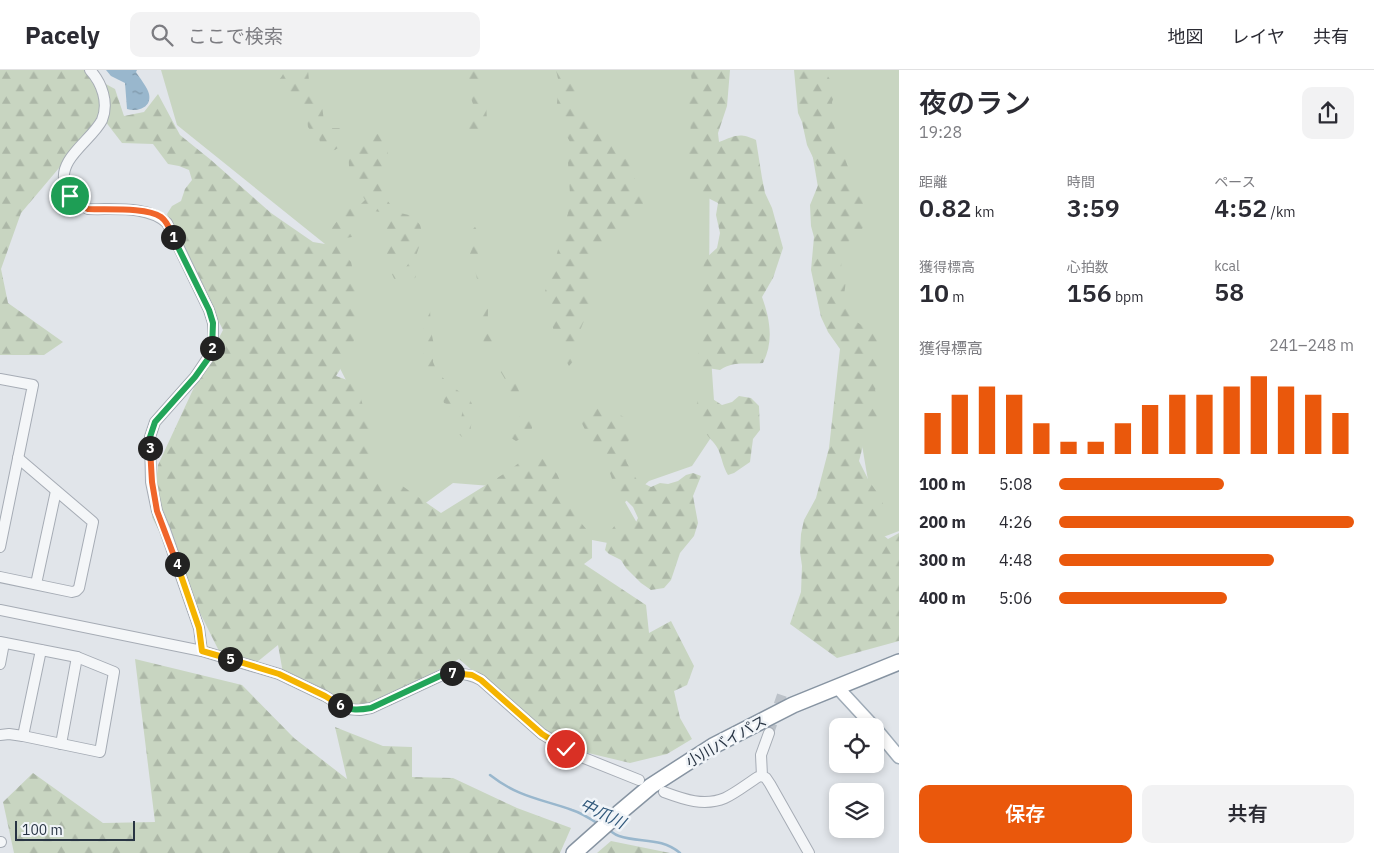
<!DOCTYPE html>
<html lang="ja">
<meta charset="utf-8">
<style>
:root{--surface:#fff;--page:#f2f2f3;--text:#2b2b33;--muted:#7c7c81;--line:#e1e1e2;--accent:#ea580c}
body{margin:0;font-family:"IBM Plex Sans","Noto Sans JP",sans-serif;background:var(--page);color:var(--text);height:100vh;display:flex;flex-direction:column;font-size:19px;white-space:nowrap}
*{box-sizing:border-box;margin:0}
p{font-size:16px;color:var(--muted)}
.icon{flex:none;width:28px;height:28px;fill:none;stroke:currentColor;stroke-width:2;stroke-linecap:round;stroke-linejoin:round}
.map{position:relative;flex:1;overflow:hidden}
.drawer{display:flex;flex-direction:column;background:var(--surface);width:475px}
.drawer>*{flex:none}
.buttons{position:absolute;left:829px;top:648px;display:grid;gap:10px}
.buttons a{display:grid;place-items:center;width:55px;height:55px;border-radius:10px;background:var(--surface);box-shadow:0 2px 8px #0003;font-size:25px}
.scale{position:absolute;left:15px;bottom:12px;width:120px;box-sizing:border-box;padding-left:5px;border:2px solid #283443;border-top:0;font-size:14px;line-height:18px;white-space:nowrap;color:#283443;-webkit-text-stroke:4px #f0f4f8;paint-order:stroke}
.pin{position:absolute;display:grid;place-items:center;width:42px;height:42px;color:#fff;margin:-21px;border:2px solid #fff;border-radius:50%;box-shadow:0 1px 5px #0007}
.km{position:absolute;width:25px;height:25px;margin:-12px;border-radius:50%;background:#222;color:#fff;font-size:14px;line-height:25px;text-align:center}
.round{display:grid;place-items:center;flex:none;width:52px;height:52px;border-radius:10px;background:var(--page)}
.head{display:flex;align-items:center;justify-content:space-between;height:85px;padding:0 20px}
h1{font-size:28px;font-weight:600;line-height:38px}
.metrics{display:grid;grid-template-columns:repeat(3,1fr);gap:8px;height:85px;padding:5px 20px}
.metrics div{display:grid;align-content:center}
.metrics b{font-size:25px;font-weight:600}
.metrics small{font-size:14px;font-weight:400}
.metrics p{font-size:14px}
.chart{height:140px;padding:10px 20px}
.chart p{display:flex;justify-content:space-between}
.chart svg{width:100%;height:90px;margin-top:5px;stroke:var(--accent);stroke-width:6}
.cta{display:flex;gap:10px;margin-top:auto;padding:10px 20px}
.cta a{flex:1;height:58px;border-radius:10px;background:var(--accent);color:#fff;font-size:20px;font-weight:600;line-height:58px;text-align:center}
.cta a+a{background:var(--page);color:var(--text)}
ul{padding:0 20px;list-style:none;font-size:16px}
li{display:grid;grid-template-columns:80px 60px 1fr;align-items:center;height:38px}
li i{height:12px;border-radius:6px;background:var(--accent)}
header{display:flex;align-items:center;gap:30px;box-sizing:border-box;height:70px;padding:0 25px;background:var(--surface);border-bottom:1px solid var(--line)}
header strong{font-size:24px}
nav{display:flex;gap:28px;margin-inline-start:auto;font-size:18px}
.search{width:350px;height:45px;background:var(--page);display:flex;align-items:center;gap:12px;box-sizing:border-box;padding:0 18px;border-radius:10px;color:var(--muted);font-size:19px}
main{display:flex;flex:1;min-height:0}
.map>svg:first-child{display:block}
</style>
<header>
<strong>Pacely</strong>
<div class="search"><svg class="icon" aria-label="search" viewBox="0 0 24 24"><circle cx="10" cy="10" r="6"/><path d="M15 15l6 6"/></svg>ここで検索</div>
<nav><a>地図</a><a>レイヤ</a><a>共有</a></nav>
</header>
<main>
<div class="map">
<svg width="899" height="783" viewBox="0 0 899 783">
<defs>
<pattern id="forest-firs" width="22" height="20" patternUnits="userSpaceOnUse" patternTransform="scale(1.25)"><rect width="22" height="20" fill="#c8d5c1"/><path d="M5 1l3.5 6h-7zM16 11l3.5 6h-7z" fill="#acb7a7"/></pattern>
<pattern id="water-ripples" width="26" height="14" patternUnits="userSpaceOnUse" patternTransform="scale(1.25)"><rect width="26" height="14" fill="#99b7cd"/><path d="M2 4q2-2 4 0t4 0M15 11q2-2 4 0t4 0" fill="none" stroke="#7d96a8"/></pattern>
</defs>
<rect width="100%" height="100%" fill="#e1e5ea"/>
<g fill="#c8d5c1">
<polygon points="161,0 710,0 709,258 716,360 692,396 649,411 625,432 641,460 613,474 545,461 527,419 453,413 416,440 364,410 351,320 322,263 337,193 325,174 177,55"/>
<polygon points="798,0 899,0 899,461 878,469"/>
</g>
<g fill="url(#forest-firs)">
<polygon points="0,0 85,0 87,4 115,19 124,46 144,42 158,24 180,65 211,90 271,143 313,172 337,176 351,192 358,222 359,245 355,268 346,290 336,306 350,311 360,325 373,373 365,401 369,411 378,413 390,412 401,415 441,443 510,400 530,384 547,391 557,404 577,448 592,466 592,488 584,494 646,535 649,563 671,551 694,596 687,615 674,621 680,648 692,669 667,684 630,693 559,676 459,589 385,628 353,638 283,603 278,575 251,597 219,581 152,447 158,395 197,311 223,260 179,171 167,144 172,136 181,131 185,119 192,110 189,100 179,96 168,94 153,74 122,73 105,51 70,85 21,143 1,199 8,233 63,272 44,285 0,285"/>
<polygon points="285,0 308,0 309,11 314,16 314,28 322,36 324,51 331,58 339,58 346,63 344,74 335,80 322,81 319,68 312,63 308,57 307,49 300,42 297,35 282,22 276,14 282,6"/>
<polygon points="466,0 476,0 480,7 481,25 486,32 487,52 473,63 467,61 468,48 473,34 467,17 467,3"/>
<polygon points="556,0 581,0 577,15 578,43 589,50 608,68 628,80 632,104 643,123 643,138 598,175 590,195 590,215 593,229 579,263 577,287 569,296 561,283 543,227 552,202 568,143 570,124 568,93 570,72 558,50 557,33 559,13"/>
<path d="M690,0H730L727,36L718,63L719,72C735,66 739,62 756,70L762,108L765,123L772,138L783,178L773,208L762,227C770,249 774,271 763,293C746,295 735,290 720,300L702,297L698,283L702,265L704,229L700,206L706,188L717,178L720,163L716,145L718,133L700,124L690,110L688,89L691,68L689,29L692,11Z"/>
<polygon points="794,0 827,0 827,5 837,20 832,32 835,61 848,97 851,115 862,127 864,140 864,157 850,170 843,179 841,198 846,211 844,225 854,237 857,252 877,265 880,276 879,292 881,310 875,320 881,336 876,355 866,364 859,391 869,411 881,428 885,441 881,457 883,465 888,469 899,463 899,571 837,588 790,554 801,522 802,496 800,482 801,464 804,450 816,428 829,378 840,279 828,262 821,247 811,200 814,167 811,156 810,135 819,113 818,98 807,75 802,52 798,43"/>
<path d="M373,60C400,79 383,87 379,110L385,120L387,130L396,142L413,146L420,155L423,165L417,183L415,193L416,207C410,212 404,213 396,213L392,204C405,199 409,198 411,183L406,180L397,184H387L388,165L382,154L384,147L381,142L373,141L365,147L352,167L332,170L326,165L346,140L361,134L365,130L361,123H356C350,106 343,86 357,71C361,66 368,63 373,60Z"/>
<path d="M475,157L479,163L481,170L479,177L478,186L480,199L479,204L484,215L480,219C476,208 476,198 469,187C472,177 477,170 472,160Z"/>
<path d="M486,232L489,235C485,250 492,262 499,274L495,280L485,282L483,274L484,264L479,249L482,234Z"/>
<path d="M427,236L430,239L431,261L434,275L433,292L436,299L441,306L454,318L469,328L473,336V341L470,364L467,367H462L456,361C459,353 466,341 460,333L455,337L444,333C442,327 441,319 439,313C432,296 419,299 425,276C421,268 423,264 424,256C425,247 422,244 427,236Z"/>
<path d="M500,294C513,299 520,322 523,334H519L511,326L506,324C509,313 504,307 498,298Z"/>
<path d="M708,326L722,335L732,332L739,326L751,328L759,336L760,360L753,369L750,392L734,403L728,405C723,397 722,388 718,379C714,371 706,366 702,357C701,353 702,349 702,345C699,335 695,340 698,327Z"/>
<polygon points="598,335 608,338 629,350 633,360 624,382 627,393 637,410 651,417 660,413 668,414 678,411 686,405 693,403 701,406 693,426 698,453 694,466 680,483 671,510 664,518 651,520 641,513 626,498 621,490 609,484 605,480 609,463 616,454 627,458 633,458 638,448 633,437 620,424 614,415 608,397 591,371 578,346 586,339"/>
<polygon points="525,343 531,345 532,358 530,365 516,371 511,368 514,350"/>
<polygon points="135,589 242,615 294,668 347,709 335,657 383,676 412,677 412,707 453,708 517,738 571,758 560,783 14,783 3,732 33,703 103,753 155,752"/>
<polygon points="611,771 670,783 597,783"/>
</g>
<path fill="url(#water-ripples)" d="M106,0H137L136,2C139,7 148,18 149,24C152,38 137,42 127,39L125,13L111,6Z"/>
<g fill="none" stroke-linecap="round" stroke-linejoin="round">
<g stroke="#99b7cd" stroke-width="2.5">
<path d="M490,705C518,727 541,729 572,740C582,743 591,749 600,755"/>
<path d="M609,760C612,762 615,765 619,766C640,773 661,767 680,783"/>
</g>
<polyline stroke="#bcc2c9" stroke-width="10" stroke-dasharray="10 5" stroke-linecap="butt" points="769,663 783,622"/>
<g stroke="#a6acb5" stroke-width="12">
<g id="minor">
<path d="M90,0C102,13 109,33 102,50C92,70 57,89 65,114C68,127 76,133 88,139C113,140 147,135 167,153L209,240L213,253V274L209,286L195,307L155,352L150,367L151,412L157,441L165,460L199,558L202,581"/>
<polyline points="0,309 33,315 0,477"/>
<polyline points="0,507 72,522 76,521 79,518 93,452 18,388"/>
<polyline points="36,514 56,421"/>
<path d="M0,540L202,581L279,604L325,626L346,639L360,640L371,638L442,605C456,602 468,603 481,610L542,664L579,686L639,710"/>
<polyline points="0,572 77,587 114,602 100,682 23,666 9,664 0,665"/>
<polyline points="0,594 4,573"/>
<polyline points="769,663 761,685 762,706 766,708 770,714 809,783"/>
<polyline points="23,666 41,580"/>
<polyline points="61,674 77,587"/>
<path d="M664,722C683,729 704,737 725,728C736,723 747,714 758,707L762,706"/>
<polyline points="0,772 1,772"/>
</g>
</g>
<g stroke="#9fabb7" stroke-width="15">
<g id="major">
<polyline points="837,617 873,656"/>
<polyline points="875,658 899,687"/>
</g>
</g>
<g stroke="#8794a2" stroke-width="18">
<polyline id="highway" points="574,783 619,743 651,716 713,676 793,635 899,592"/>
</g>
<use href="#minor" stroke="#f4f6f8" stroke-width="10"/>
<use href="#major" stroke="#fff" stroke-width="12"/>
<use href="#highway" stroke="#fff" stroke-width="15"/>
</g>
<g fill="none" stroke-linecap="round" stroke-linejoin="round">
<g stroke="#fff" stroke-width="10">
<path id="split-1" d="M70,126L79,135L88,139C107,140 146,137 161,147C168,152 170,160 173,167"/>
</g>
<g stroke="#fff" stroke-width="10">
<polyline id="split-2" points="173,167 209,240 213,253 212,278"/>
</g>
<g stroke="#fff" stroke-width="10">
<polyline id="split-3" points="150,378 150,367 155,352 195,307 210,286 212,278"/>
</g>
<g stroke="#fff" stroke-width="10">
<polyline id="split-4" points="150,378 152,412 157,441 177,494"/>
</g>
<g stroke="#fff" stroke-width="10">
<polyline id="split-5" points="177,494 199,558 202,581 230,589"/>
</g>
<g stroke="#fff" stroke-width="10">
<polyline id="split-6" points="230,589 279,604 325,626 340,635"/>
</g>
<g stroke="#fff" stroke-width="10">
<path id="split-7" d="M340,635C350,641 360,640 371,638L442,605L452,603"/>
</g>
<g stroke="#fff" stroke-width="10">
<polyline id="split-8" points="452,603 472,605 481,610 542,664 566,679"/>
</g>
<use href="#split-1" stroke="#f0652b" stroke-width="6"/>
<use href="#split-2" stroke="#22a559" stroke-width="6"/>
<use href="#split-3" stroke="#22a559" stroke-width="6"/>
<use href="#split-4" stroke="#f0652b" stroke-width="6"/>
<use href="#split-5" stroke="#f5b400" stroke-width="6"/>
<use href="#split-6" stroke="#f5b400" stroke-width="6"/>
<use href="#split-7" stroke="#22a559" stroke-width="6"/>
<use href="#split-8" stroke="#f5b400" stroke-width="6"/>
</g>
<g text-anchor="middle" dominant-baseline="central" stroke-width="5" stroke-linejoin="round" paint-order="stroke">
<g font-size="15" fill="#283443" stroke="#f0f4f8">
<text transform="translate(726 671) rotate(-29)">小川バイパス</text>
</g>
<g font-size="16" font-style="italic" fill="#2f577a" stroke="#f0f4f8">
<text transform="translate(603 743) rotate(26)">中爪川</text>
</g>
</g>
</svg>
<div class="buttons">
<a><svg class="icon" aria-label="locate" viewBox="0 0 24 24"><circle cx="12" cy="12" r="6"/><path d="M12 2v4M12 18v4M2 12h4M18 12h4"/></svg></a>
<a><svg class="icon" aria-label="layers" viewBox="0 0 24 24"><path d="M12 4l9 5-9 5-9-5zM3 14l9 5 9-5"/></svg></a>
</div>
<div class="scale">100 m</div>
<div class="pin" style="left:70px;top:126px;background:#1e9e55"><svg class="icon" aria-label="arrive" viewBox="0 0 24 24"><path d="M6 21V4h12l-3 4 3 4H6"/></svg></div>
<div class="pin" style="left:566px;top:679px;background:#d93025"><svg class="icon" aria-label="check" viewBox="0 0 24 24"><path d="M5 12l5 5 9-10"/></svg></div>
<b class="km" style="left:173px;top:167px">1</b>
<b class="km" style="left:212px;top:278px">2</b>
<b class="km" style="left:150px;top:378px">3</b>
<b class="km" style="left:177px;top:494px">4</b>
<b class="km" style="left:230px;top:589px">5</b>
<b class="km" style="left:340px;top:635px">6</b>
<b class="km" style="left:452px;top:603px">7</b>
</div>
<section class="drawer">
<div class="head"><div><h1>夜のラン</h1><p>19:28</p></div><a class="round"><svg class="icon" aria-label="share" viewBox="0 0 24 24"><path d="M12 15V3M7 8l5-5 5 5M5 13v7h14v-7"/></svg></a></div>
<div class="metrics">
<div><p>距離</p><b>0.82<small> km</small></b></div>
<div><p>時間</p><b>3:59</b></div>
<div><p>ペース</p><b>4:52<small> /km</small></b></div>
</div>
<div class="metrics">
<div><p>獲得標高</p><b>10<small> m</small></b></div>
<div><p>心拍数</p><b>156<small> bpm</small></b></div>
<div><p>kcal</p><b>58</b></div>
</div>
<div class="chart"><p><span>獲得標高</span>241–248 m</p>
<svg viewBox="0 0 160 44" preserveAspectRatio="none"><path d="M5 44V24M15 44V15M25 44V11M35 44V15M45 44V29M55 44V38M65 44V38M75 44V29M85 44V20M95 44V15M105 44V15M115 44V11M125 44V6M135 44V11M145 44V15M155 44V24"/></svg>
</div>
<ul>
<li><b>100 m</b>5:08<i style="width:56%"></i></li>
<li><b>200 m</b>4:26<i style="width:100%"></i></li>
<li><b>300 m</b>4:48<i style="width:73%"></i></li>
<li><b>400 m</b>5:06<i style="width:57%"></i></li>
</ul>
<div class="cta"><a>保存</a><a>共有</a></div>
</section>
</main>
